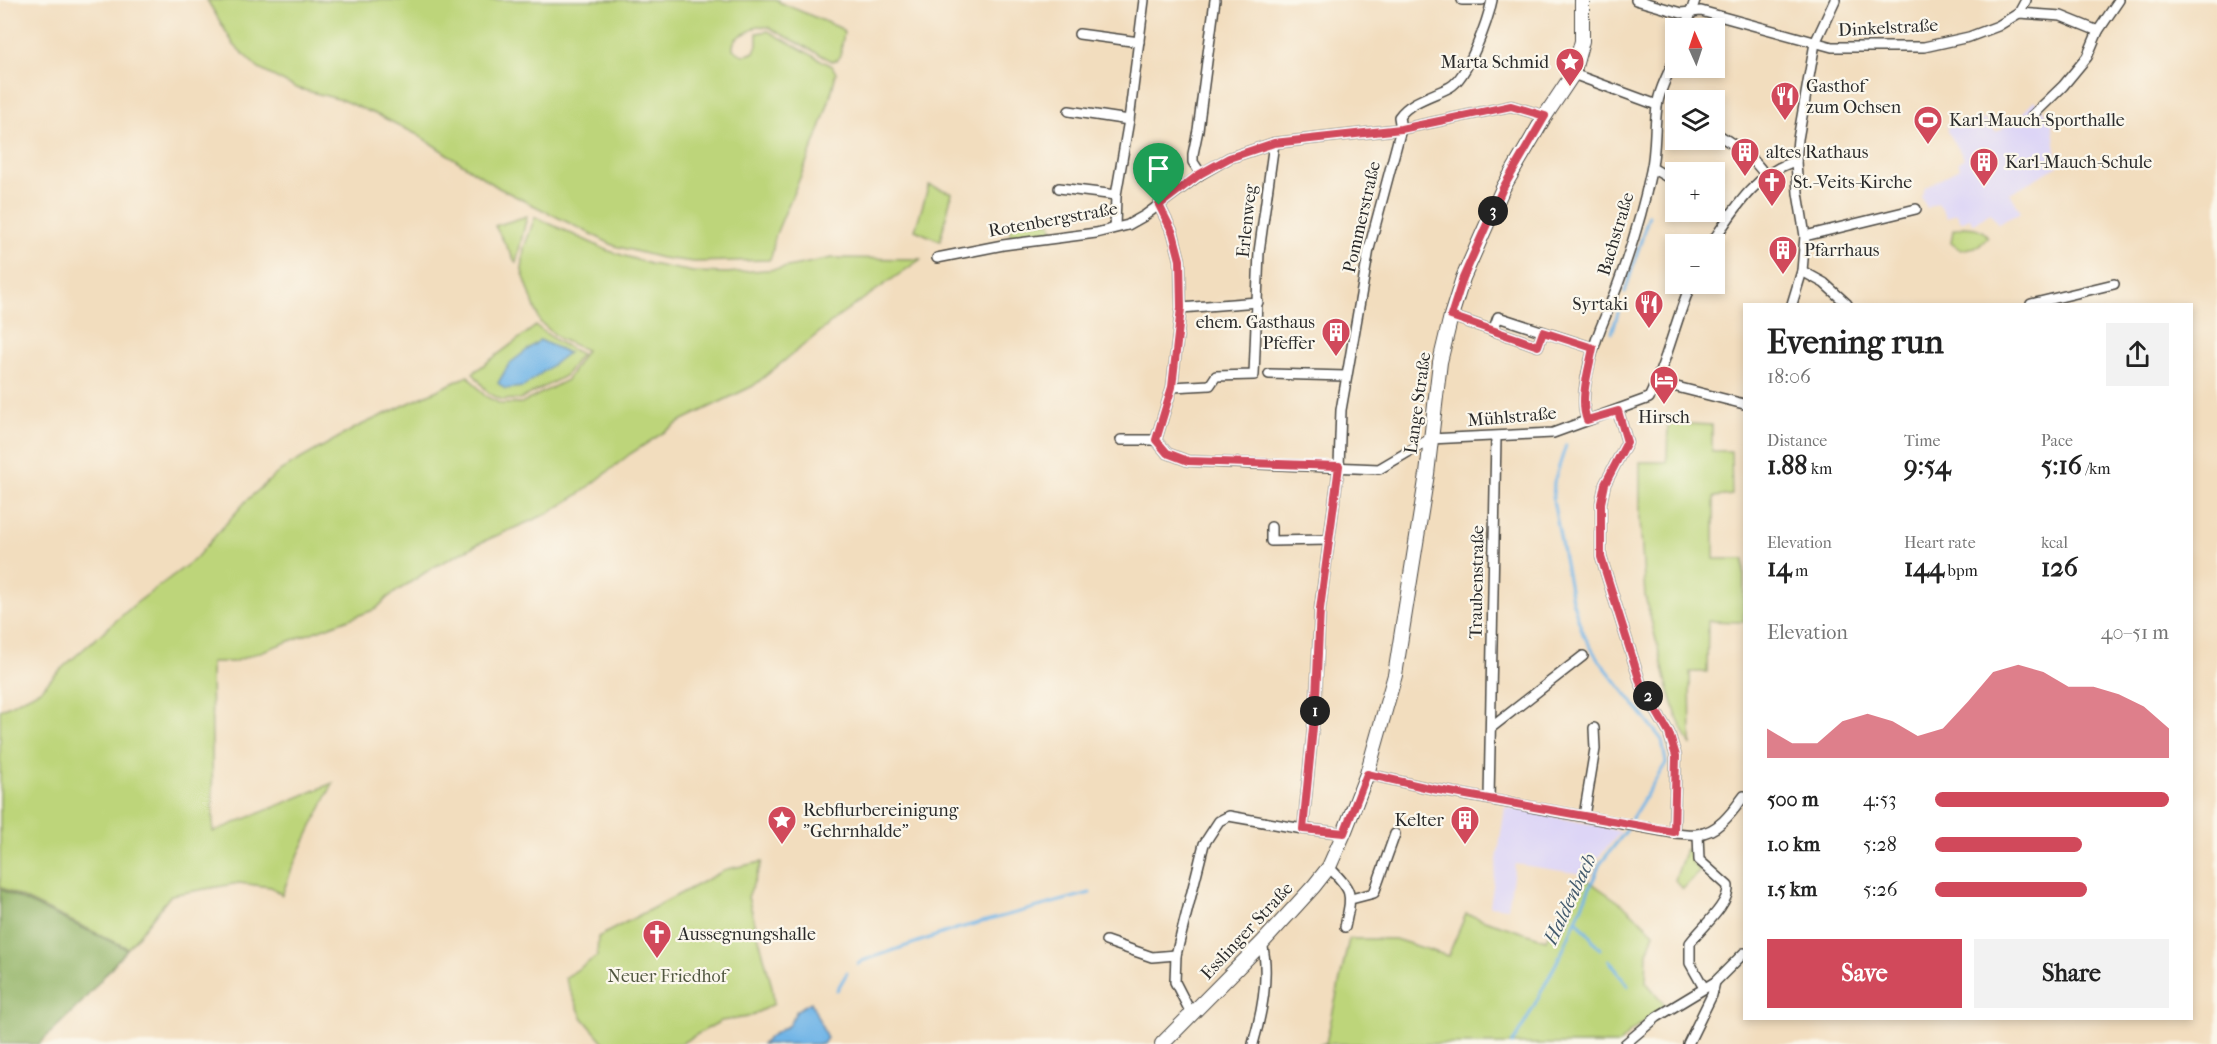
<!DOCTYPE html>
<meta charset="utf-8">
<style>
:root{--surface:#fff;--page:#f2f2f2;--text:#222;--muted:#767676;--accent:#d1495b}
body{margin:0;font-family:"IM FELL French Canon",serif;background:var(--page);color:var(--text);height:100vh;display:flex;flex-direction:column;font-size:22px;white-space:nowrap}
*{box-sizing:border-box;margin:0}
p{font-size:20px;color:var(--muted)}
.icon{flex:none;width:33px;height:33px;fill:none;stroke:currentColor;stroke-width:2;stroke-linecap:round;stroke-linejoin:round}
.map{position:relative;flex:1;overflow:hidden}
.details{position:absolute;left:1743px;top:303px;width:450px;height:717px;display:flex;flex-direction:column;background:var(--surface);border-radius:0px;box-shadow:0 3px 9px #0003}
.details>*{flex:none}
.needle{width:39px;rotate:357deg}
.fabs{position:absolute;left:1665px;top:18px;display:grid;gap:12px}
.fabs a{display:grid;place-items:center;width:60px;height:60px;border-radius:0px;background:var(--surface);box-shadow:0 3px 9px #0003;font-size:30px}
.pin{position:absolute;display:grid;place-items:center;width:51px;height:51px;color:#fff;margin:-62px -26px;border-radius:50% 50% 50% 0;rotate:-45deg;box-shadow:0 0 6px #0007}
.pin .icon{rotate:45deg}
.km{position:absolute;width:30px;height:30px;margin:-15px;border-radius:50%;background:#222;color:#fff;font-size:16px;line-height:30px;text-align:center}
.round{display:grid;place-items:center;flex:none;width:63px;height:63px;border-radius:0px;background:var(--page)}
.head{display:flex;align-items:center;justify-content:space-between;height:102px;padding:0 24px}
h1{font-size:33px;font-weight:800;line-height:45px}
.stats{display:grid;grid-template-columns:repeat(3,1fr);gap:9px;height:102px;padding:6px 24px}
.stats div{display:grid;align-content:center}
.stats b{font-size:26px;font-weight:800}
.stats small{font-size:16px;font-weight:400}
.stats p{font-size:16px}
.chart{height:168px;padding:12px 24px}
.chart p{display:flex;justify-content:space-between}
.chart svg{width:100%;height:108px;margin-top:6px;fill:var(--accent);opacity:.7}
.button{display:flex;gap:12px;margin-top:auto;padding:12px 24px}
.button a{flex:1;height:69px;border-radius:0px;background:var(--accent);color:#fff;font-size:24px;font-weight:800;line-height:69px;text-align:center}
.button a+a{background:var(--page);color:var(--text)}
ul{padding:0 24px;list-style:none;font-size:20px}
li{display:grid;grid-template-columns:96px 72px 1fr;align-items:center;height:45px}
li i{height:15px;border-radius:8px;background:var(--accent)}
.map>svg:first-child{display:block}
</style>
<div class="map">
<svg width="2217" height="1044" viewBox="0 0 2217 1044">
<rect width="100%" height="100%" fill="#fbf7ec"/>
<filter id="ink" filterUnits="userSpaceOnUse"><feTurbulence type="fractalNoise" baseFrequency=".0167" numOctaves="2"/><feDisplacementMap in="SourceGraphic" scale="12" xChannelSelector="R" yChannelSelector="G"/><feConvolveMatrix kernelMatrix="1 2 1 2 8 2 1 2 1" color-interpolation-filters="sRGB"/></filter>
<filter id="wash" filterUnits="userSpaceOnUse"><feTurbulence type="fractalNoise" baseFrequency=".008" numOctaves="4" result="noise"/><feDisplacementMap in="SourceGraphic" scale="24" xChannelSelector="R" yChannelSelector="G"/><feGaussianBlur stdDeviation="1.35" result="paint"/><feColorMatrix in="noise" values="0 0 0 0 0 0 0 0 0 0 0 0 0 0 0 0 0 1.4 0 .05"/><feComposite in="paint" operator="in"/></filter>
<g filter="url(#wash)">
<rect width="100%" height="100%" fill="#f2ddbe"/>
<g fill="#ddd5f6">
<polygon points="2034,100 2052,120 2058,166 2010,193 2021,212 1998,224 1990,212 1973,224 1970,218 1961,222 1956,213 1947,218 1938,203 1927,208 1921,197 1925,188 1960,168 1958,162 1964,158 1948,132 1947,124 1966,122 1967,129 1984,119 1996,132 2019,118"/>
<polygon points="1505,807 1600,826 1621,832 1596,860 1589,875 1515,864 1508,908 1490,906"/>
</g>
<g fill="#bdd57a" stroke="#748052" stroke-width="1.5">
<path d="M207,0H779V2L840,28L844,32L840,57L837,60L832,61L768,27L757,26C748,35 732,34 733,49C741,55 745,57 754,52L757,45V33L768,31L832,66L836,73C824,130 798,180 776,234C772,243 775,253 769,260L694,262L662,258L615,246L499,188L418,135L382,117L342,100L296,88L259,69L234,45Z"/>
<polygon points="929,185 952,193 940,241 915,230"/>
<polygon points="527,216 516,263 495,226"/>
<polygon points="535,217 609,251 650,264 693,272 726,273 778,269 832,258 921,259 842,314 753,386 683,420 630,454 581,493 549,513 482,542 432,568 388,597 376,609 233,662 211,662 213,832 333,783 293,866 282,895 271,887 239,883 171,895 128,948 0,887 0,710 40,690 62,668 135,604 195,559 246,501 281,470 357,427 468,376 485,396 501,404 522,403 567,380 586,350 560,339 540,322 522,271 524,248"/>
<polygon points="1013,220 1051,222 1053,234 1009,239"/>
<path d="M1963,227C1974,227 1982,228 1988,237L1979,246L1961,250L1951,243L1953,230Z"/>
<polygon points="536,326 558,342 581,354 565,376 521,399 502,400 488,393 473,373"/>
<polygon points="1668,423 1712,425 1712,451 1731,451 1732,495 1714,497 1714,559 1744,559 1744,622 1708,621 1707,672 1690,672 1691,746 1678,720 1667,684 1645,596 1640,519 1640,462 1667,462"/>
<polygon points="1686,849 1693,851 1692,862 1700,871 1683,889 1675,880"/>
<polygon points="762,862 748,897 772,987 774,1004 748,1017 721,1021 680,1044 605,1044 582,1017 565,978 597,956 598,937 727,869"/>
<polygon points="1583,877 1626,907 1654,933 1647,953 1646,982 1666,1006 1630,1032 1619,1044 1318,1044 1326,1043 1349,939 1395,939 1448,956 1466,914 1546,940"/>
</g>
<polygon fill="#96b66a" stroke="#60704a" stroke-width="1.5" points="0,889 127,949 82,1002 39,1044 0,1044"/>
<g fill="#71b5e7" stroke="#4e7089" stroke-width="1.5">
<polygon points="540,340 568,353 523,387 505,389 498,383 509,364"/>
<polygon points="811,1002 827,1038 823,1044 762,1044 772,1035 789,1025 797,1010"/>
</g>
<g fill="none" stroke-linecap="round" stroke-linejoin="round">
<g stroke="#71b5e7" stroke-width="3">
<polyline points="1625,292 1649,215"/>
<polyline points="1612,333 1620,306"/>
<polyline points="1576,919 1600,949"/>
<polyline points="1609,960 1628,986"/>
<polyline points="858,964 862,961 956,929 1090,893"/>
<polyline points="837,990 847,973"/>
<polyline points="1512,1044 1526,1021 1562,952 1600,864 1626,831 1632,818 1666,763 1662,740 1596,656 1583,634 1572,600 1553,500 1554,482 1566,445"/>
</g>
</g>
</g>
<g filter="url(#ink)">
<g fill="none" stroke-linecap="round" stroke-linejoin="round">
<g stroke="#494641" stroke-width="12">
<g id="street">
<polyline points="1462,0 1482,0"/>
<polyline points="1636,0 1681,13 1701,11 1832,47 1924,47 1969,37 1998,26 2019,13 2061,16 2098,31"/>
<polyline points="2019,13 2026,0"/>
<polyline points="1686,28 1695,0"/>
<polyline points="1079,34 1139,42"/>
<polyline points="1573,74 1657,105"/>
<polyline points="1069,111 1129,120"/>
<polyline points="2032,116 2063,86 2087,57 2098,31 2119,0"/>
<path d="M1714,132C1734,145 1752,155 1765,175"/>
<polyline points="1652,168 1676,182"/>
<polyline points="1201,174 1193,162 1193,154 1198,130 1215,0"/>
<polyline points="1059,188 1116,195"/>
<polyline points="1714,207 1726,214"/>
<polyline points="1115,227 1116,195 1129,120 1144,0"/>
<polyline points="1805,236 1916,209"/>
<path d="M1711,244C1733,211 1756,172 1796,161"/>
<polyline points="937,258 1003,245 1096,233 1128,225 1144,216 1201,174 1229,158 1274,143 1401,129 1511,106 1545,116"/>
<polyline points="1802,271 1824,283 1847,304"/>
<polyline points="1792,304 1802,271 1805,236 1798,193 1796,161 1798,139 1815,43 1835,0"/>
<polyline points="2031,304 2114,284"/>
<polyline points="1181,308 1258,302"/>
<polyline points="1451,316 1538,346 1543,332"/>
<polyline points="1493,331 1498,317 1593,348"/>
<polyline points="1269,374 1346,376"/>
<polyline points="1657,382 1744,404"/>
<polyline points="1172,387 1210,385 1216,376 1254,375 1259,252 1274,143"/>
<polyline points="1618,411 1627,442 1605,484 1601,503 1601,557 1641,685 1669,733 1676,756 1674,833"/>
<path d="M1587,420C1578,397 1592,350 1601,327C1622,277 1640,225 1651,171C1656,150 1654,128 1657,107C1659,90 1669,72 1676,56"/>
<path d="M1121,440H1156L1167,453L1188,461L1379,469L1430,439L1553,433L1649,398C1667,362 1675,321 1691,284"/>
<polyline points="1156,440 1172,387 1181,308 1180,260 1173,233 1159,205"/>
<polyline points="1271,527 1271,541 1329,540"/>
<polyline points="1492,727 1583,656"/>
<path d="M1367,774L1433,789L1674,833C1681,833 1690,835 1697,834C1718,833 1733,811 1744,796"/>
<polyline points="1489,799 1496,437"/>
<polyline points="1584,816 1595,749 1594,728"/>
<path d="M1303,829L1316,697L1320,608L1339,466L1341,410L1369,249L1401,129L1399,117C1410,101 1433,96 1450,87C1468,77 1488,20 1492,0"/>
<path d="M1698,834L1699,860L1728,886C1730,904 1701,928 1690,943V963L1704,988"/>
<path d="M1329,867C1354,893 1352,893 1345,927"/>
<polyline points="1351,899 1374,893 1395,834"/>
<polyline points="1106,941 1152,957 1176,955"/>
<polyline points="1192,1015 1175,982 1176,955 1204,844 1219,821 1229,816 1303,829 1344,833"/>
<path d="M1253,1044C1262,1013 1270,975 1262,943"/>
<polyline points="1625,1044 1657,1017 1715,982 1744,953"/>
<polyline points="1688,1044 1712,995 1715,982"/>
</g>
</g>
<g stroke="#494641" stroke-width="16">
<polyline id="secondary" points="1162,1044 1262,943 1314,886 1329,867 1344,833 1367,774 1395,675 1427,474 1440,362 1451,316 1463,278 1503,188 1545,116 1573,74 1582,41 1582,0"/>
</g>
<use href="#street" stroke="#fff" stroke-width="9"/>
<use href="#secondary" stroke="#fff" stroke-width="14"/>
</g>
</g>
<g fill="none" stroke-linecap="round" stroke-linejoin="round" filter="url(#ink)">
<g stroke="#fff" stroke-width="12">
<path id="route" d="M1511,106L1545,116L1503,188L1463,278L1451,316L1538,346L1543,332L1593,348C1589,369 1579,400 1587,420L1618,411L1627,442L1605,484L1601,503V557L1641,685L1669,733L1676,756L1674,832L1433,789L1367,774L1344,833L1303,829L1316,697L1320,609L1339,466L1188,461L1167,453L1156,440L1172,387L1181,308L1180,260L1173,233L1159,205L1200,174L1229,158L1274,143L1401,129Z"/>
</g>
<use href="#route" stroke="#d1495b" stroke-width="8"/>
</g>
<defs>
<g id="sight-pin" transform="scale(1.5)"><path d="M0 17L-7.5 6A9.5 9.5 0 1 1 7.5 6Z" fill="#d1495b" stroke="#fbf7ec"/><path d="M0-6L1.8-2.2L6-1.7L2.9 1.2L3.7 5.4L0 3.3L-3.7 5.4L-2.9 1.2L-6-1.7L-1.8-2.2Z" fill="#fff"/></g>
<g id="restaurant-pin" transform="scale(1.5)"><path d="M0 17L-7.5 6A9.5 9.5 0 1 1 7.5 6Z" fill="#d1495b" stroke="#fbf7ec"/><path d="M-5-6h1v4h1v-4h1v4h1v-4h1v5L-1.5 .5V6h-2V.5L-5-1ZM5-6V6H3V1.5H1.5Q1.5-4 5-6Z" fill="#fff"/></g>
<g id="stadium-pin" transform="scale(1.5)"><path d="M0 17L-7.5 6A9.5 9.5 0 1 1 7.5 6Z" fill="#d1495b" stroke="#fbf7ec"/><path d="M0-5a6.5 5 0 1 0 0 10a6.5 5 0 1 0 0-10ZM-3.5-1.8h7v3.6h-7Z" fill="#fff"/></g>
<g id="building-pin" transform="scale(1.5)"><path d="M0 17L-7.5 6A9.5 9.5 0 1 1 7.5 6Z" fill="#d1495b" stroke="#fbf7ec"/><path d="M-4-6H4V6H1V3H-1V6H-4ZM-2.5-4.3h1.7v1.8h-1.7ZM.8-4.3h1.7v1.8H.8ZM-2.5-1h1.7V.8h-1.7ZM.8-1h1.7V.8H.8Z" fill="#fff"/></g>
<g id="church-pin" transform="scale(1.5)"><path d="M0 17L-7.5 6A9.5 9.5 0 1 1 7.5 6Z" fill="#d1495b" stroke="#fbf7ec"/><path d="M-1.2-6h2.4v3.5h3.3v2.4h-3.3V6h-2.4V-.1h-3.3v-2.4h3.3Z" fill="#fff"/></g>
<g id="hotel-pin" transform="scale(1.5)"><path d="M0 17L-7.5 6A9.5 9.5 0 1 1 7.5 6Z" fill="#d1495b" stroke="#fbf7ec"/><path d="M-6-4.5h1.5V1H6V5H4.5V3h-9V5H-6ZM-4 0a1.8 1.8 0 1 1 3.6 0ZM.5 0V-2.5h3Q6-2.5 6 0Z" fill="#fff"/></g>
</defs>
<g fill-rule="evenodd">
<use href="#sight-pin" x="1570" y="62"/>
<use href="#restaurant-pin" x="1785" y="96"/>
<use href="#stadium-pin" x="1928" y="120"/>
<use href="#building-pin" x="1745" y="152"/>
<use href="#building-pin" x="1984" y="162"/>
<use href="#church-pin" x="1772" y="182"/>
<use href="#building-pin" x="1783" y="250"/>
<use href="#restaurant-pin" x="1649" y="304"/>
<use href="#building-pin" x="1336" y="332"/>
<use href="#hotel-pin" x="1664" y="380"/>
<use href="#sight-pin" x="782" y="820"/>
<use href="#building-pin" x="1465" y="820"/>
<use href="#church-pin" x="657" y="934"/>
</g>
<g text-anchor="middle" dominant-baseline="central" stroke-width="4.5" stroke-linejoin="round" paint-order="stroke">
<g font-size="18" fill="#2b2b2b" stroke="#fbf7ec">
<text transform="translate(1888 28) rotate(-3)">Dinkelstraße</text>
<text transform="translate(1362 217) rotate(-77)">Pommerstraße</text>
<text transform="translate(1053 220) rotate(-10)">Rotenbergstraße</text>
<text transform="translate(1247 221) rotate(-84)">Erlenweg</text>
<text transform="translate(1616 234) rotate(-73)">Bachstraße</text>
<text transform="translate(1418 403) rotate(-82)">Lange Straße</text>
<text transform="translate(1512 417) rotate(-5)">Mühlstraße</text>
<text transform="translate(1477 582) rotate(-89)">Traubenstraße</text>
<text transform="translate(1247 931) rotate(-47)">Esslinger Straße</text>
</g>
<g font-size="18" fill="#2b2b2b" stroke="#fbf7ec" text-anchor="start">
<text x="1549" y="62" text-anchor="end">Marta Schmid</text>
<text x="1806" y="86">Gasthof<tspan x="1806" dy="21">zum Ochsen</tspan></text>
<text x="1949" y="120">Karl-Mauch-Sporthalle</text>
<text x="1766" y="152">altes Rathaus</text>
<text x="2005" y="162">Karl-Mauch-Schule</text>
<text x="1793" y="182">St.-Veits-Kirche</text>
<text x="1804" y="250">Pfarrhaus</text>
<text x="1628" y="304" text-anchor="end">Syrtaki</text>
<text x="1315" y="322" text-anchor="end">ehem. Gasthaus<tspan x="1315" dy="21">Pfeffer</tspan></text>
<text x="1664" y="417" text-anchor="middle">Hirsch</text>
<text x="803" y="810">Rebflurbereinigung<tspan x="803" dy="21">"Gehrnhalde"</tspan></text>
<text x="1444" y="820" text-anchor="end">Kelter</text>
<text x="678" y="934">Aussegnungshalle</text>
</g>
<g font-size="18" fill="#50563f" stroke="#fbf7ec">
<text x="667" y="976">Neuer Friedhof</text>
</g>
<g font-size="20" font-style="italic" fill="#445b6d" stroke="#fbf7ec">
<text transform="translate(1570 899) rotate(-65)">Haldenbach</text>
</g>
</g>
</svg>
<div class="fabs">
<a><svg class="needle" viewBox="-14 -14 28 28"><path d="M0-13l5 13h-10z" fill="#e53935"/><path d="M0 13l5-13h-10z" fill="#767676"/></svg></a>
<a><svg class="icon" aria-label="layers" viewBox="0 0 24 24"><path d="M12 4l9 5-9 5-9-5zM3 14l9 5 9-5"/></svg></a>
<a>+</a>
<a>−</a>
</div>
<div class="pin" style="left:1159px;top:205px;background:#1e9e55"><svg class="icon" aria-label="arrive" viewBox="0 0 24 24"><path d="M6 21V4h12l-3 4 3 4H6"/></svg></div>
<b class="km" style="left:1315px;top:711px">1</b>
<b class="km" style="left:1648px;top:696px">2</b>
<b class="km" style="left:1493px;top:211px">3</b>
<section class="details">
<div class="head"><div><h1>Evening run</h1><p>18:06</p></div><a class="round"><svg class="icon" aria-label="share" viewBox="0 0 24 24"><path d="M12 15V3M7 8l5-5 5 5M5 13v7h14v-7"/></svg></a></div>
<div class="stats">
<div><p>Distance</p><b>1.88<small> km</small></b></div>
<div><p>Time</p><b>9:54</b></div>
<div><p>Pace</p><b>5:16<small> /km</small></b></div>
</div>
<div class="stats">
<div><p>Elevation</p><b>14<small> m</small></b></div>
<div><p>Heart rate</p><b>144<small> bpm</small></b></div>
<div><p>kcal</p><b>126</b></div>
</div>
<div class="chart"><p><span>Elevation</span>40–51 m</p>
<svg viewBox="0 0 160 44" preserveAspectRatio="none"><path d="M0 44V32L10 38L20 38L30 29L40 26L50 29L60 35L70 32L80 21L90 9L100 6L110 9L120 15L130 15L140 18L150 23L160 32V44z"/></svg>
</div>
<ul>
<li><b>500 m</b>4:53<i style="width:100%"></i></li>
<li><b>1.0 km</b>5:28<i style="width:63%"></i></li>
<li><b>1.5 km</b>5:26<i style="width:65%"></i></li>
</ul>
<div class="button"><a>Save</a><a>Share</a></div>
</section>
</div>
